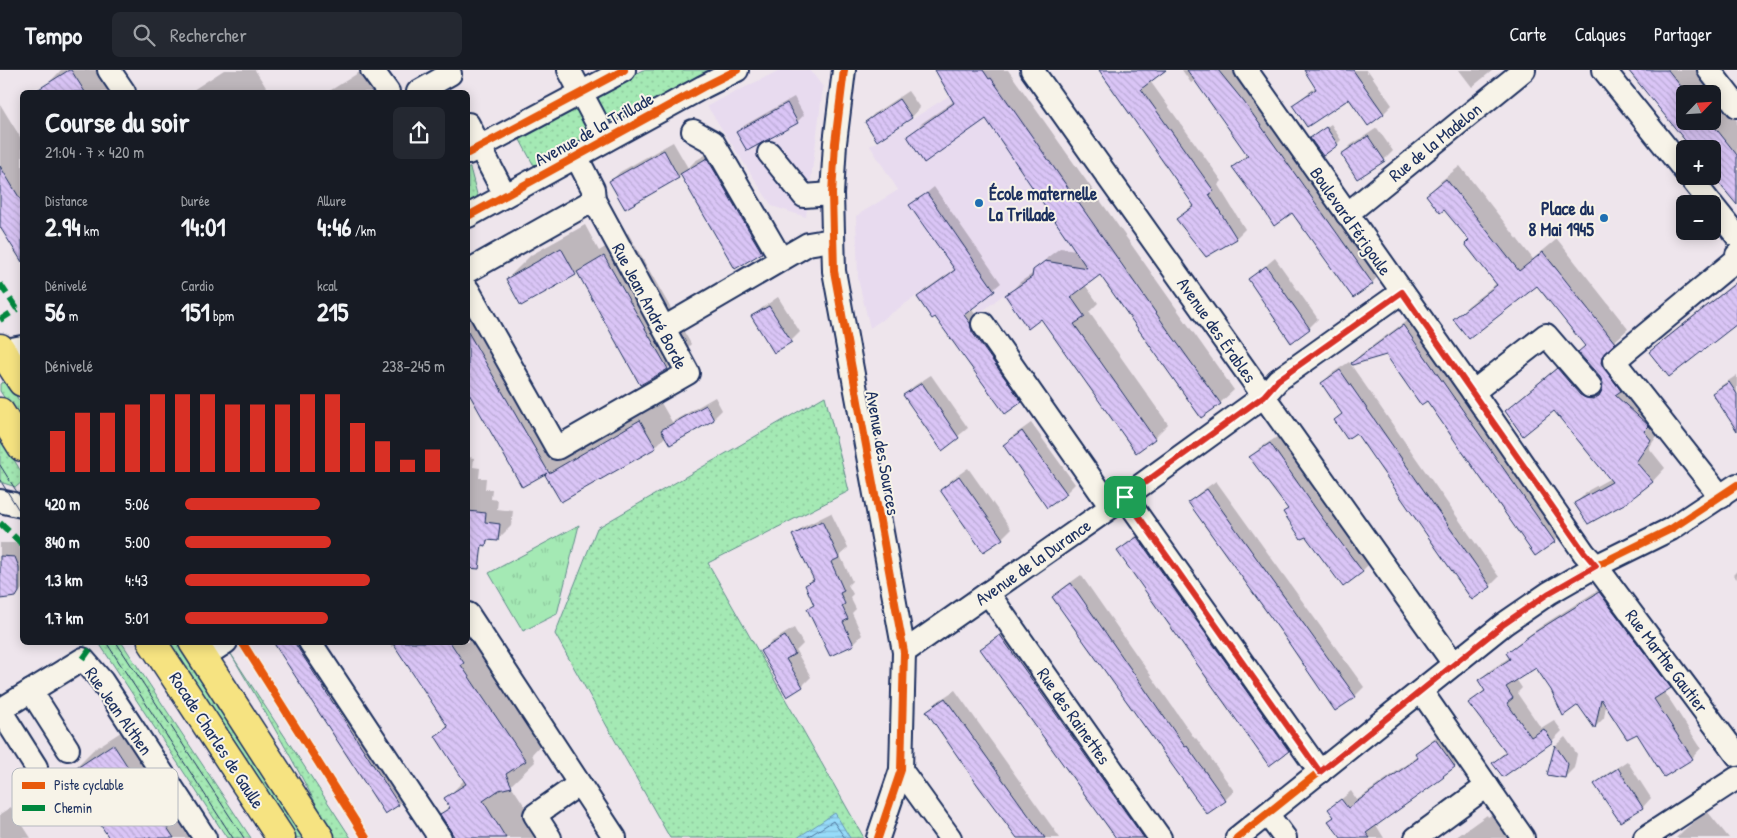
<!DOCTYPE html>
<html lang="fr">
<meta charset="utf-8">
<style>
:root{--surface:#171b24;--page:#242831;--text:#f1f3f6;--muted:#9ea1a6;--line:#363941;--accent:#d93025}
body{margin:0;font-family:"Patrick Hand",sans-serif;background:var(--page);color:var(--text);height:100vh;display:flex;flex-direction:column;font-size:19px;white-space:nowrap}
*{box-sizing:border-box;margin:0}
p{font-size:16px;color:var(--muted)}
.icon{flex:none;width:28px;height:28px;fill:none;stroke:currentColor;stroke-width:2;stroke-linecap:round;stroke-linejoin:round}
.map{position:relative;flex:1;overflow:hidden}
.drawer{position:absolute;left:20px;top:20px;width:450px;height:555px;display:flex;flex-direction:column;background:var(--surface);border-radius:8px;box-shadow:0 2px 12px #0003}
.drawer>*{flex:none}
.needle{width:32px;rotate:65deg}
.fabs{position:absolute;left:1676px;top:15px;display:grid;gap:10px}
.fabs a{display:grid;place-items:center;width:45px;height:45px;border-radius:8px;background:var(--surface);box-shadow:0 2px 12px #0003;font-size:25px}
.pin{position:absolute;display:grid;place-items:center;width:42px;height:42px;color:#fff;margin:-21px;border-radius:10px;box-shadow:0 2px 8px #0006}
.round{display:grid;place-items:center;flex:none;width:52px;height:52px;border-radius:8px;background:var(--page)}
.summary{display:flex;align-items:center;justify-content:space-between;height:85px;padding:0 25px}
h1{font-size:28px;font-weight:700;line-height:38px}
.figures{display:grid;grid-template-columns:repeat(3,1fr);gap:8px;height:85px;padding:5px 25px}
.figures div{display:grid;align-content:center}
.figures b{font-size:25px;font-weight:700}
.figures small{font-size:14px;font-weight:400}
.figures p{font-size:14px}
.chart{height:140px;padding:10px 25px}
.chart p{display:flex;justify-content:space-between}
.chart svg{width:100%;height:90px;margin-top:5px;stroke:var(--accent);stroke-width:6}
ul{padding:0 25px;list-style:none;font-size:16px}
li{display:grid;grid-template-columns:80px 60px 1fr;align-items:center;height:38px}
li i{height:12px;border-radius:6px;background:var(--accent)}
header{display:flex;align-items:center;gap:30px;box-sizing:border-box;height:70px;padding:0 25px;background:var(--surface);border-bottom:1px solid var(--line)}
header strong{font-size:24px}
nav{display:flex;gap:28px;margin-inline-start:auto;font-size:18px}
.search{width:350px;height:45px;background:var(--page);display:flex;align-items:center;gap:12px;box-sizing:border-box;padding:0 18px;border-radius:8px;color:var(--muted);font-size:19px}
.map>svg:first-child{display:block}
</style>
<header>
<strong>Tempo</strong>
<div class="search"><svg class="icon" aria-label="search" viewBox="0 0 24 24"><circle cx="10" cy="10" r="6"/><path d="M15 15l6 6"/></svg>Rechercher</div>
<nav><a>Carte</a><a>Calques</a><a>Partager</a></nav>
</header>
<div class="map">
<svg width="1737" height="768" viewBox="0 0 1737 768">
<defs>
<pattern id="grass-dots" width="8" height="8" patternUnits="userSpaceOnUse" patternTransform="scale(1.25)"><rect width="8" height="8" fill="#a4e9b4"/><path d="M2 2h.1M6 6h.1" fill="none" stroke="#8dc89d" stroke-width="1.8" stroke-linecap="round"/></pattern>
<pattern id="park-tufts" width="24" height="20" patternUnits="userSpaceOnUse" patternTransform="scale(1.25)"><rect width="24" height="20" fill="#a4e9b4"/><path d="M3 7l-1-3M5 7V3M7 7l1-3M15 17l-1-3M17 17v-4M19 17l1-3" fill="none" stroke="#8dc89d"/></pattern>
<pattern id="water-rules" width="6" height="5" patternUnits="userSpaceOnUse" patternTransform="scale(1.25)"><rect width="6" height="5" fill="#97dbf9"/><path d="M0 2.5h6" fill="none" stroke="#82bcd8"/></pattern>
<pattern id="building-back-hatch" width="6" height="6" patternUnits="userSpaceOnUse" patternTransform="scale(1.25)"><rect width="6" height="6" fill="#dac5f6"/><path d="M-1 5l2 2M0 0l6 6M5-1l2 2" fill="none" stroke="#baaad5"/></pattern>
</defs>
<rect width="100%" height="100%" fill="#eee5ec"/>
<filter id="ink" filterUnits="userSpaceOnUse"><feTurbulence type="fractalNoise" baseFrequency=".02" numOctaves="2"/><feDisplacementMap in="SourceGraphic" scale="10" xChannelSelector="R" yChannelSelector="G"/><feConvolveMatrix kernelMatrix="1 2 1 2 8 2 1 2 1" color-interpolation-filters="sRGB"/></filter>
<g filter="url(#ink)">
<g fill="#e8dbef">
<polygon points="780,0 810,0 823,17 806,147 772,136 707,36"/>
<polygon points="988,1 1120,190 1028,260 1003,225 980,243 953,201 870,258 858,209 856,146 898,120 870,76"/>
</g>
<g fill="url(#grass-dots)" stroke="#608c89">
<path d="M643,0H712L614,51L604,49C583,19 621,11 643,0Z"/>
<polygon points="569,39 579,40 588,58 585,70 540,97 533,94 519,68"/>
<polygon points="468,98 470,98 478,128 468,134"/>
<polygon points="6,310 22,335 22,355 0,321 0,314"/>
<polygon points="825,326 849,421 708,493 863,766 862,768 670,768 555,564 597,458"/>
<polygon points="0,367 22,403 22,412 16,417 0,412"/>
<polygon points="99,573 122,573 251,768 227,768"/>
<polygon points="165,573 178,573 305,768 292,768"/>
<path d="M231,584L351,768H333C323,752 317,734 307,717C283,672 257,628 231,584Z"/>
</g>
<polygon fill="url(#park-tufts)" stroke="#608c89" points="579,455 557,544 523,561 489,503"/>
<polygon fill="url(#water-rules)" stroke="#6596bb" points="835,743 850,768 797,768"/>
<g fill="#0003" fill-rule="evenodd">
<polygon points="61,0 110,0 124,22 48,22 45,17"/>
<polygon points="224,0 255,0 269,22 190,22"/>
<polygon points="363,0 392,22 328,22"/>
<polygon points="937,0 1008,0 1234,320 1220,333 1100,203 1085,215 1098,233 1089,242 1168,354 1154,368 1041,248 1007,226 1020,212 1034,203 1048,187 1060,178 1077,180 986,48 909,67 922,53 954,31"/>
<polygon points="1101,0 1164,0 1150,11 1222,111 1218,115 1245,159 1236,168 1177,149 1194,134"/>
<polygon points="1182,0 1234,0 1380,204 1372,213 1293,141 1234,97 1248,84 1195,10 1191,13"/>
<polygon points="1305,0 1366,0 1367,3 1369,2 1392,35 1383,44 1349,28 1294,36 1303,27 1316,17"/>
<polygon points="1459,0 1493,0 1472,17"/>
<path d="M1629,0H1696L1737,51V133L1712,79ZM1685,24H1712V51H1685Z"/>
<polygon points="908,21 920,38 912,47 878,69 866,52 875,43"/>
<polygon points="794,27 804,45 797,52 738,62 745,55"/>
<polygon points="0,34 22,70 22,190 0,154"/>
<polygon points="1331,54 1341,70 1337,74 1312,68"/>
<polygon points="1377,58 1393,81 1384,90 1342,84 1351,75"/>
<polygon points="673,72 688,98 695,91 721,76 774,168 761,182 682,104 625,137 611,111 620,102"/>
<polygon points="1460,96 1533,189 1557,169 1628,259 1615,271 1614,280 1664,355 1649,378 1665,398 1652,412 1576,433 1589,420 1611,408 1554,339 1507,341 1520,328 1571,286 1599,315 1604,316 1601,307 1579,282 1586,275 1537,214 1455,249 1468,236 1497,213 1470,170 1444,138 1427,125 1441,111"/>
<polygon points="934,117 1001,213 971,238 1028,325 1021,331 919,227 925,220 955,199 911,136"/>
<polygon points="585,155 599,181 628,163 691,274 668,298 641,314 578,201 575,204 507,209 531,185"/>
<polygon points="1275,188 1318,249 1309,258 1249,210"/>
<polygon points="1737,211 1737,252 1651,282 1664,269"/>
<polygon points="468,218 569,383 660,331 672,352 715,327 722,340 713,349 666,366 655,377 547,405 550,400 523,415 468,319"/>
<polygon points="778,227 800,262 791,271 753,247 762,238"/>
<polygon points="1412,247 1563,462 1554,471 1387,283 1352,293 1361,284"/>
<polygon points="1349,292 1499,507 1490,516 1473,528 1356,361 1335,350 1343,343 1322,313 1331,304"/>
<polygon points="931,305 968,358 942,379 905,325 914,316"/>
<polygon points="1737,305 1737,347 1713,323 1722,315"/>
<polygon points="1031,353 1075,414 1066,423 1004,375 1013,366"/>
<polygon points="1280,365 1371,492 1362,501 1307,466 1289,438 1251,387 1260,378"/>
<polygon points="468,387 474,388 473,397 480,398 479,408 486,408 485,419 492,419 491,429 498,430 497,439 513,441 511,456 497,470 490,469 485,474 468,466"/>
<polygon points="968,398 1011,459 1002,468 941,420 950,411"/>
<polygon points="1216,411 1364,617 1355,626 1190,432 1199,423"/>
<polygon points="831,443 848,478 840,485 852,511 848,515 853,524 850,527 856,539 852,543 862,565 853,574 809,539 815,533 806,515 814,508 794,466 803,457"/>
<polygon points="1146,459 1297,671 1288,680 1119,481 1128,472"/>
<polygon points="0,473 22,473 22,519 16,526 10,528 0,527"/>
<polygon points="1737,501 1737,509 1733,505"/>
<polygon points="1081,505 1195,669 1196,668 1234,721 1225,730 1208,743 1054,527 1063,518"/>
<polygon points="1609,513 1680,608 1664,621 1701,678 1692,688 1637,662 1606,635 1604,648 1595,657 1579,633 1552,619 1536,596 1516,609 1522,618 1517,623 1541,658 1554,650 1562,661 1552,671 1503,705 1493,693 1506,681 1470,633 1486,619 1480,610 1489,601 1510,587 1508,583 1517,574 1543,555"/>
<polygon points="468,542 549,666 532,684 535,692 511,715 528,741 559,768 454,768 452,760 442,744 450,735 446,729 465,709 437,666 448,655 396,575 392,577 389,572 468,572"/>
<polygon points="1010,557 1159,768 1117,768 982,580 991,571"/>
<polygon points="794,558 803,574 796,581 811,607 802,616 762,581 771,572"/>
<polygon points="274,572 301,572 403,730 399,734 385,743"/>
<polygon points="955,620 1060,768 1017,768 928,641 937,632"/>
<polygon points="138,651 214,768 111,768 69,704 93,680"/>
<polygon points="1444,661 1463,687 1443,706 1376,755 1384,768 1342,768 1329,751 1335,746 1330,739 1351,721 1357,730 1418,686 1416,684 1425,675"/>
<polygon points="1565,667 1577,684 1574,698 1565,707 1549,704 1556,675"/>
<polygon points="1627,691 1651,728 1643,737 1621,751 1596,714 1604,706"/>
<polygon points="11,737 31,768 0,768 0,744"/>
<polygon points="1707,741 1729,768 1676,768 1683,761"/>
<polygon points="1493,744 1515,761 1508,768 1455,768 1487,745 1488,747"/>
</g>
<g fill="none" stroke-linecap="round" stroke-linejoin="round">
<polyline stroke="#4d749c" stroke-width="1" points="806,768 833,751 845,768"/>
</g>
<g fill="url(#building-back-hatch)" stroke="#1b2f5e">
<polygon points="69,0 71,0 85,22 34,22"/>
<polygon points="935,0 983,0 989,9 991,8 1165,256 1221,334 1201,348 1100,205 1071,227 1085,247 1074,254 1155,369 1136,383 1041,249 1028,259 1005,225 1032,207 1033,200 1045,191 1087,198 986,49 924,93 907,66 954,33"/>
<polygon points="1099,0 1166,0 1141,19 1214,121 1209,124 1237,169 1206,187 1176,149 1194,136"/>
<polygon points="1187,0 1218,0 1244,32 1373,214 1353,228 1292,143 1274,156 1264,140 1232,97 1248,86"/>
<polygon points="1304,0 1353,0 1384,44 1368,56 1349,29 1307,57 1292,35 1316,19"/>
<polygon points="1628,0 1668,0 1687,24 1685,24 1685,51 1710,51 1737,85 1737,135 1712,105 1712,79 1692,79"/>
<polygon points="899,29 912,48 877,71 865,52"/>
<polygon points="787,33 798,53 747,81 736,62"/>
<polygon points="1326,57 1338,75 1323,86 1310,68"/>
<polygon points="1368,66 1385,91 1357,109 1341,84"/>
<polygon points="664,80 679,108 625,139 609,111"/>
<polygon points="707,88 762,183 735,199 680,104"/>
<polygon points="0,96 22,132 22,192 0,157"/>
<polygon points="1446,109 1519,201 1543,182 1615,273 1602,286 1601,293 1621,321 1615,325 1649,356 1644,361 1651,370 1636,392 1653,412 1626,433 1588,454 1574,433 1612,412 1554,341 1523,366 1505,341 1557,298 1580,325 1586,328 1593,329 1599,326 1602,320 1603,313 1600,307 1578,282 1585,276 1537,216 1469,269 1453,249 1497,215 1465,174 1469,170 1444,140 1440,143 1426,125"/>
<polygon points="927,123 995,221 964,245 970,253 972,262 1022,332 1005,344 935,247 932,249 917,227 955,200 909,135"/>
<polygon points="561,178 576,205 521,236 506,209"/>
<polygon points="604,186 668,299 640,315 577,202"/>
<polygon points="1266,196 1310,259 1291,273 1248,209"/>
<polygon points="1737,212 1737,254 1669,307 1649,282"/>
<polygon points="769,236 792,272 774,283 751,246"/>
<polygon points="1403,255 1555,472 1535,486 1427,331 1421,335 1386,285 1352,295 1351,293"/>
<polygon points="468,262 549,403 640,350 656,378 561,432 545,405 547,403 522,417 468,322"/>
<polygon points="1340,300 1491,517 1472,530 1356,363 1347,369 1334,350 1342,344 1321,313"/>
<polygon points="1729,312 1737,324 1737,361 1712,323"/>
<polygon points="922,313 959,368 942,381 903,325"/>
<polygon points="706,335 714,350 670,375 661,360"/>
<polygon points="1022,361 1067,424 1047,438 1003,375"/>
<polygon points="1270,373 1323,449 1363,502 1343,517 1306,467 1301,469 1283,442 1288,439 1249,387"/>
<polygon points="959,406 1003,469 983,482 940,420"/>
<polygon points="1207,419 1356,627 1335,641 1284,566 1188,432"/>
<polygon points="468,441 486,443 485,452 500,454 498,471 487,470 486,476 482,475 479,499 468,498"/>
<polygon points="822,451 839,488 831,492 844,521 840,523 845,534 842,536 848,549 843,552 854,575 830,586 807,539 814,535 805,515 814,510 792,465"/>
<polygon points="1137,467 1289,681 1269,696 1117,481"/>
<polygon points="0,486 15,487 19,497 19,522 16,527 0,529"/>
<polygon points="1071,513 1185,677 1187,676 1226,731 1207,744 1052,527"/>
<polygon points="1599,522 1671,618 1654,629 1693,689 1664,707 1637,664 1627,669 1601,629 1595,659 1578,635 1563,646 1551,620 1536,598 1506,617 1513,628 1507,633 1531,667 1544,659 1553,672 1503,707 1492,693 1506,683 1468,633 1485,621 1478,610 1510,589 1506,583 1532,564"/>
<polygon points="1000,565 1022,596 1144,768 1116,768 980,579"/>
<polygon points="785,566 795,584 786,589 803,617 787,627 760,581"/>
<polygon points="273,572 294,572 399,735 385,744"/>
<polygon points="392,572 450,572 464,593 461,595 526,691 506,704 512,717 499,720 483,731 506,768 455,768 440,744 450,738 444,728 466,714 435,666 448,657"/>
<polygon points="945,628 998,703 1045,768 1017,768 979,717 926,641"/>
<polygon points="1435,669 1455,697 1443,706 1444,707 1436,713 1366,763 1370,768 1341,768 1328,751 1334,747 1328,739 1341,729 1348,738 1418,688 1415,683"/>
<polygon points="113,674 174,768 109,768 68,704"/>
<polygon points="1555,675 1568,694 1565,708 1547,705"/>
<polygon points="1618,698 1643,738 1620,752 1594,714"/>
</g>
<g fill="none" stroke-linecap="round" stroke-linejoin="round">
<g stroke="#1b2f5e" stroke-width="26">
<g id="minor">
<polyline points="109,0 124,22"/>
<polyline points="372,0 388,22"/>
<polyline points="569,0 606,70"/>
<polyline points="844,0 835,73 832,124 834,201 904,582 901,700 878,768"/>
<polyline points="1032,0 1454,594"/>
<polyline points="1246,0 1473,322 1584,483 1596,496 1737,685"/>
<polyline points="1604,0 1685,101"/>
<polyline points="1709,0 1737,36"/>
<polyline points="418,22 450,4"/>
<polyline points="468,54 505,125"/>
<polyline points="693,61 713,72 781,189"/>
<polyline points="468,83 624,0"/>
<polyline points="769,83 804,126 832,124"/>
<polyline points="1689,106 1711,134"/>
<polyline points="1712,135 1737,166"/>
<polyline points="1347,144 1524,0"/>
<polyline points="468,146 703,17 737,0"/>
<polyline points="468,201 594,130"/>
<polyline points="468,220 557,378 688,303 594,130 593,119 576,86"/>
<polyline points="983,254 1111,437"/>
<polyline points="664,258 808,174 832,170"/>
<polyline points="0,281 22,277"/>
<polyline points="1473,322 1546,265 1590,316"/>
<polyline points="1125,427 1320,702"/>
<polyline points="1721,427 1614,291 1737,189 1737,185"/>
<polyline points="0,431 22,436"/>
<polyline points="988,523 1160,768"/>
<polyline points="468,544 615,768"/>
<polyline points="310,572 440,768"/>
<polyline points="904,582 1111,437 1264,326 1278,310 1402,222"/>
<polyline points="203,587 226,572"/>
<polyline points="31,621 68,679"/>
<polyline points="1421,621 1523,768"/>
<polyline points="0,640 83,589 102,611 205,768"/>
<polyline points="0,640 36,697"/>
<polyline points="901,700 950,768"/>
<polyline points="1268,745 1285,768"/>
<polyline points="550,768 535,745 579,714"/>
<polyline points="1237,768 1504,554 1549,523 1596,496 1671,459 1737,415"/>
<polyline points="1416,768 1487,716"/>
<polyline points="1645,768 1737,708"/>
</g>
</g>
<g stroke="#1b2f5e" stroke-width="31">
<g id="major">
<polyline points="0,278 22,312"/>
<polyline points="0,342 22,377"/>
<polyline points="152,572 281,768"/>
<polyline points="193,572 320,768"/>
</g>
</g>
<use href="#minor" stroke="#f7f3e8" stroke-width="22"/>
<use href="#major" stroke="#f6e381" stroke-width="28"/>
<g stroke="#1b2f5e" stroke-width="1">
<polyline points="0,395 22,430"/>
<polyline points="0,410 22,445"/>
<polyline points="106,572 233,768"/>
<polyline points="116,572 244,768"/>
</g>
<g stroke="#00873e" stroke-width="6" stroke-dasharray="12 6" stroke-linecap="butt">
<polyline points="0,214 17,239 22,240"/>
<polyline points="0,250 17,239"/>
<polyline points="0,453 22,474"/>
<polyline points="83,589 90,579 86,572"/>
</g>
<g stroke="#f7f3e8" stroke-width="11">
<g id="cycleway">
<polyline points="844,0 835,73 832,124 834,201 904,582 901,700 878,768"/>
<polyline points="468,83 624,0"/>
<polyline points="468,146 703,17 737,0"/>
<polyline points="242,572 366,768"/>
<polyline points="1237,768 1504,554 1549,523 1596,496 1671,459 1737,415"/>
</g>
</g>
<use href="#cycleway" stroke="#e8590c" stroke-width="8"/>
</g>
</g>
<g fill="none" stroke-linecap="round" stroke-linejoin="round" filter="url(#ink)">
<g stroke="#fff" stroke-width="10">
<polygon id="route" points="1402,222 1584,482 1596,496 1549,523 1504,554 1320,702 1125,427 1264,326 1278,310"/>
</g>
<use href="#route" stroke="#d93025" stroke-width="6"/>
</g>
<g fill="#1f6fb2" stroke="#f7f3e8" stroke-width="2">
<circle cx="979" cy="133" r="5"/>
<circle cx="1604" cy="148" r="5"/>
</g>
<g text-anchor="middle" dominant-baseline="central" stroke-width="4" stroke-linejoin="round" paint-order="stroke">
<g font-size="18" fill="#1b2f5e" stroke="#f7f3e8">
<text transform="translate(594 59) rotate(-29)">Avenue de la Trillade</text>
<text transform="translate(1435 72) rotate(-39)">Rue de la Madelon</text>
<text transform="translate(1351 151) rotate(55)">Boulevard Férigoule</text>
<text transform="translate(650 236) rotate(62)">Rue Jean André Borde</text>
<text transform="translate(1217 260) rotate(55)">Avenue des Érables</text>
<text transform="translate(883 383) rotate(80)">Avenue des Sources</text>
<text transform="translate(1033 492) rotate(-35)">Avenue de la Durance</text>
<text transform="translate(1667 591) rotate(53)">Rue Marthe Gautier</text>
<text transform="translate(119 641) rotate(55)">Rue Jean Althen</text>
<text transform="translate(1074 646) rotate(55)">Rue des Rainettes</text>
<text transform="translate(217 670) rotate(57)">Rocade Charles de Gaulle</text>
</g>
<g font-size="18" font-weight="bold" fill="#1b2f5e" stroke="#f7f3e8" text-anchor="start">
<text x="989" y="123">École maternelle<tspan x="989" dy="21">La Trillade</tspan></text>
<text x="1594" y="138" text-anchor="end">Place du<tspan x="1594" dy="21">8 Mai 1945</tspan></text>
</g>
</g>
<rect x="12" y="698" width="166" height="58" rx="8" fill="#f7f3e8" stroke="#b5b8bf" stroke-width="1"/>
<rect x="22" y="712" width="23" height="7" fill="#e8590c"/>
<rect x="22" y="735" width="23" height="6" fill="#00873e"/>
<g font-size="14" fill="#1b2f5e">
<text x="54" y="720">Piste cyclable</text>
<text x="54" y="743">Chemin</text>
</g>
</svg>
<div class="fabs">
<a><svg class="needle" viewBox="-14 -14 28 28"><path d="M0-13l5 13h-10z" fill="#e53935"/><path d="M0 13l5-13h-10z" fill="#9ea1a6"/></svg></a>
<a>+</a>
<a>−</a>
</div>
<div class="pin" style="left:1125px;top:427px;background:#1e9e55"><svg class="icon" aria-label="arrive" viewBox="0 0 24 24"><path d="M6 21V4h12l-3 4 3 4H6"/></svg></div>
<section class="drawer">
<div class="summary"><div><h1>Course du soir</h1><p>21:04 · 7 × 420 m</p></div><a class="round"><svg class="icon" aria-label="share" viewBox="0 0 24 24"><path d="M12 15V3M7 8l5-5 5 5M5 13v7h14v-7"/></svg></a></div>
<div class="figures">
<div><p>Distance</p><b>2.94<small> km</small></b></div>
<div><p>Durée</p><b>14:01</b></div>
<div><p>Allure</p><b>4:46<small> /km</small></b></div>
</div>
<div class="figures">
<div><p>Dénivelé</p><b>56<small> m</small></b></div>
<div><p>Cardio</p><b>151<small> bpm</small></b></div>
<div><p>kcal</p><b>215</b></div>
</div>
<div class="chart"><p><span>Dénivelé</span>238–245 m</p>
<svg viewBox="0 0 160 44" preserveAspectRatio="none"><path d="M5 44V24M15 44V15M25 44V15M35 44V11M45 44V6M55 44V6M65 44V6M75 44V11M85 44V11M95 44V11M105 44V6M115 44V6M125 44V20M135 44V29M145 44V38M155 44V33"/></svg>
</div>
<ul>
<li><b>420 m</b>5:06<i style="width:52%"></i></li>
<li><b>840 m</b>5:00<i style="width:56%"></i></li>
<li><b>1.3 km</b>4:43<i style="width:71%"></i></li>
<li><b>1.7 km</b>5:01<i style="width:55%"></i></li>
</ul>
</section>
</div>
